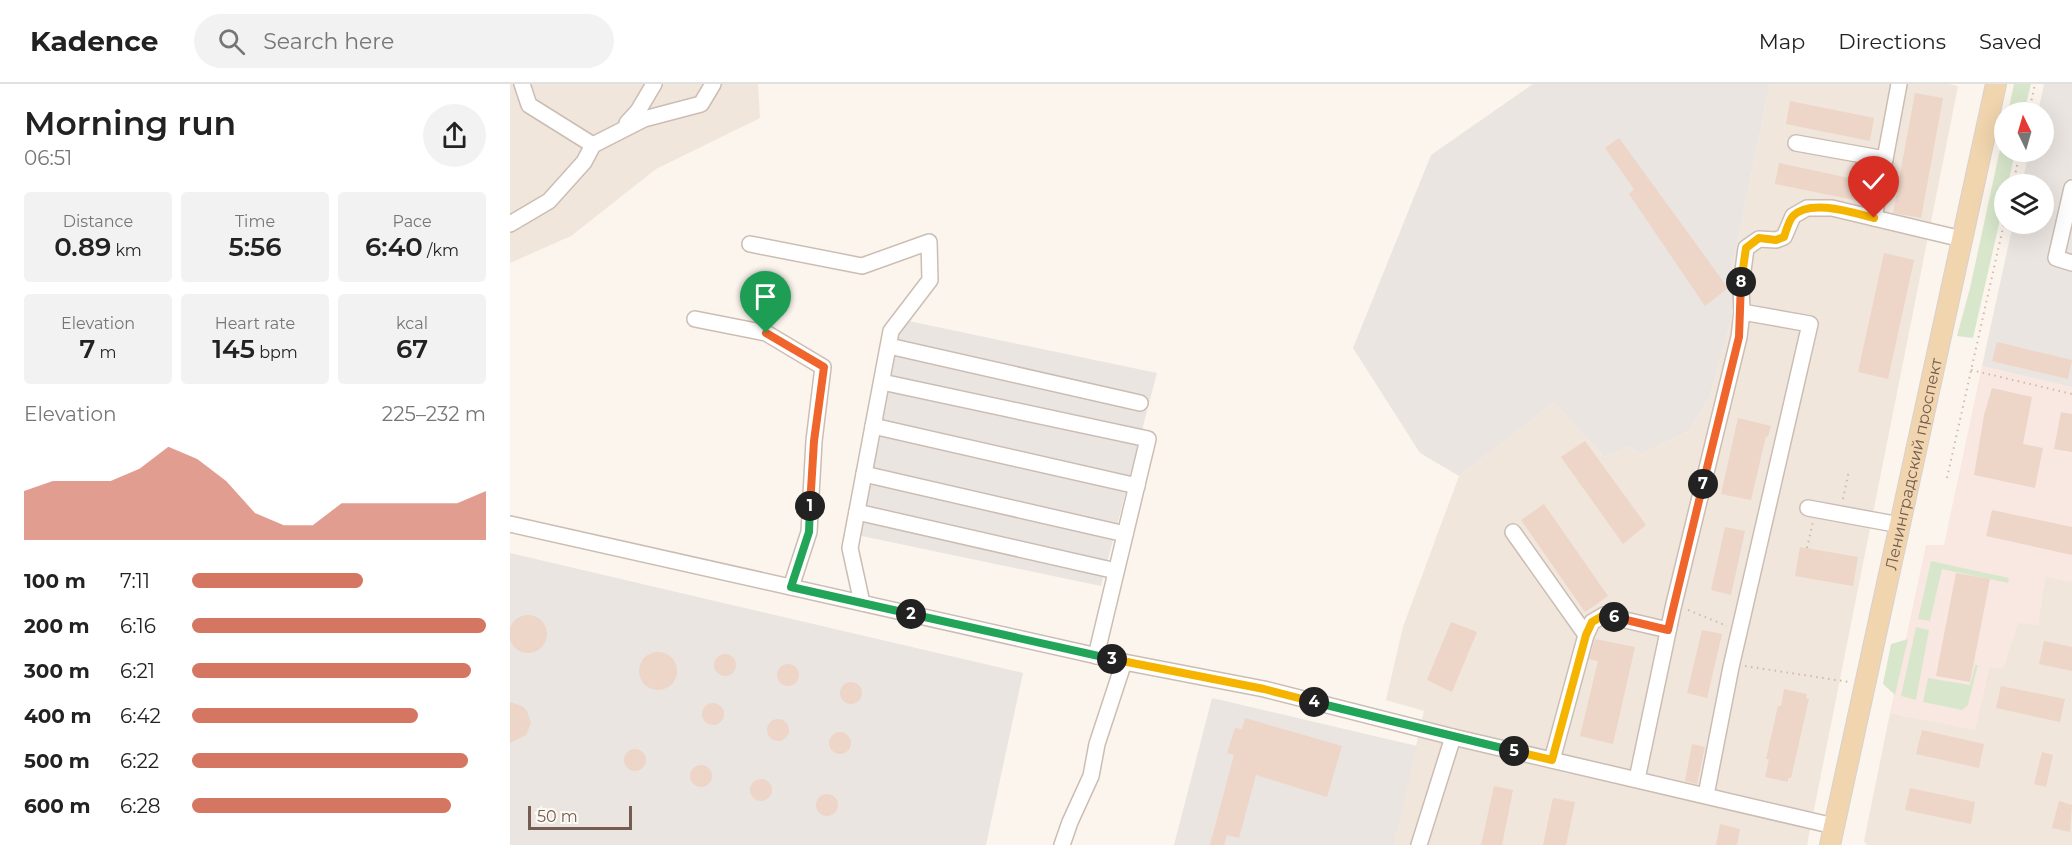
<!DOCTYPE html>
<meta charset="utf-8">
<style>
:root{--surface:#fff;--page:#f2f2f2;--text:#222;--muted:#767676;--line:#e0e0e0;--accent:#d57662}
body{margin:0;font-family:Montserrat,sans-serif;background:var(--page);color:var(--text);height:100vh;display:flex;flex-direction:column;font-size:22px;white-space:nowrap}
*{box-sizing:border-box;margin:0}
p{font-size:20px;color:var(--muted)}
.icon{flex:none;width:33px;height:33px;fill:none;stroke:currentColor;stroke-width:2;stroke-linecap:round;stroke-linejoin:round}
.map{position:relative;flex:1;overflow:hidden}
.drawer{display:flex;flex-direction:column;background:var(--surface);width:510px}
.drawer>*{flex:none}
.needle{width:39px;rotate:355deg}
.fabs{position:absolute;left:1484px;top:18px;display:grid;gap:12px}
.fabs a{display:grid;place-items:center;width:60px;height:60px;border-radius:50%;background:var(--surface);box-shadow:0 6px 24px #0002;font-size:30px}
.scale{position:absolute;left:18px;bottom:15px;width:104px;box-sizing:border-box;padding-left:6px;border:3px solid #745c52;border-top:0;font-size:16px;line-height:21px;white-space:nowrap;color:#745c52;-webkit-text-stroke:4px #fdf9f3;paint-order:stroke}
.pin{position:absolute;display:grid;place-items:center;width:51px;height:51px;color:#fff;margin:-62px -26px;border-radius:50% 50% 50% 0;rotate:-45deg;box-shadow:0 0 6px #0007}
.pin .icon{rotate:45deg}
.km{position:absolute;width:30px;height:30px;margin:-15px;border-radius:50%;background:#222;color:#fff;font-size:16px;line-height:30px;text-align:center}
.round{display:grid;place-items:center;flex:none;width:63px;height:63px;border-radius:32px;background:var(--page)}
.headline{display:flex;align-items:center;justify-content:space-between;height:102px;padding:0 24px}
h1{font-size:33px;font-weight:600;line-height:45px}
.metrics{display:grid;grid-template-columns:repeat(3,1fr);gap:9px;height:102px;padding:6px 24px}
.metrics div{display:grid;align-content:center;border-radius:6px;background:var(--page);text-align:center}
.metrics b{font-size:26px;font-weight:600}
.metrics small{font-size:16px;font-weight:400}
.metrics p{font-size:16px}
.chart{height:168px;padding:12px 24px}
.chart p{display:flex;justify-content:space-between}
.chart svg{width:100%;height:108px;margin-top:6px;fill:var(--accent);opacity:.7}
ul{padding:0 24px;list-style:none;font-size:20px}
li{display:grid;grid-template-columns:96px 72px 1fr;align-items:center;height:45px}
li i{height:15px;border-radius:8px;background:var(--accent)}
header{display:flex;align-items:center;gap:36px;box-sizing:border-box;height:84px;padding:0 30px;background:var(--surface);border-bottom:2px solid var(--line)}
header strong{font-size:28px}
nav{display:flex;gap:33px;margin-inline-start:auto;font-size:21px}
.search{width:420px;height:54px;background:var(--page);display:flex;align-items:center;gap:15px;box-sizing:border-box;padding:0 21px;border-radius:33px;color:var(--muted);font-size:22px}
main{display:flex;flex:1;min-height:0}
.map>svg:first-child{display:block}
</style>
<header>
<strong>Kadence</strong>
<div class="search"><svg class="icon" aria-label="search" viewBox="0 0 24 24"><circle cx="10" cy="10" r="6"/><path d="M15 15l6 6"/></svg>Search here</div>
<nav><a>Map</a><a>Directions</a><a>Saved</a></nav>
</header>
<main>
<section class="drawer">
<div class="headline"><div><h1>Morning run</h1><p>06:51</p></div><a class="round"><svg class="icon" aria-label="share" viewBox="0 0 24 24"><path d="M12 15V3M7 8l5-5 5 5M5 13v7h14v-7"/></svg></a></div>
<div class="metrics">
<div><p>Distance</p><b>0.89<small> km</small></b></div>
<div><p>Time</p><b>5:56</b></div>
<div><p>Pace</p><b>6:40<small> /km</small></b></div>
</div>
<div class="metrics">
<div><p>Elevation</p><b>7<small> m</small></b></div>
<div><p>Heart rate</p><b>145<small> bpm</small></b></div>
<div><p>kcal</p><b>67</b></div>
</div>
<div class="chart"><p><span>Elevation</span>225–232 m</p>
<svg viewBox="0 0 160 44" preserveAspectRatio="none"><path d="M0 44V24L10 20L20 20L30 20L40 15L50 6L60 11L70 20L80 33L90 38L100 38L110 29L120 29L130 29L140 29L150 29L160 24V44z"/></svg>
</div>
<ul>
<li><b>100 m</b>7:11<i style="width:58%"></i></li>
<li><b>200 m</b>6:16<i style="width:100%"></i></li>
<li><b>300 m</b>6:21<i style="width:95%"></i></li>
<li><b>400 m</b>6:42<i style="width:77%"></i></li>
<li><b>500 m</b>6:22<i style="width:94%"></i></li>
<li><b>600 m</b>6:28<i style="width:88%"></i></li>
</ul>
</section>
<div class="map">
<svg width="1562" height="761" viewBox="0 0 1562 761">
<rect width="100%" height="100%" fill="#fbf5ed"/>
<g fill="#f1e6dc">
<polygon points="0,0 248,0 250,34 146,85 61,152 0,179"/>
<polygon points="1260,0 1438,0 1448,2 1297,761 884,761 914,627 876,616 893,543 949,392 1044,319 1094,373 1119,363 1131,370 1178,348 1200,312 1227,216 1222,185"/>
<polygon points="1535,492 1562,498 1562,761 1357,761 1354,757 1380,629 1465,645 1479,583 1493,584 1508,538 1528,540"/>
</g>
<polygon fill="#f9e8e2" points="1472,282 1562,303 1562,498 1535,492 1528,541 1508,539 1493,585 1479,583 1465,646 1380,629 1416,461 1434,461"/>
<g fill="#ebe5e1">
<polygon points="1023,0 1260,0 1222,185 1227,216 1200,312 1178,348 1131,370 1119,363 1094,373 1044,319 949,392 910,369 843,264 921,71"/>
<polygon points="1534,0 1562,0 1562,303 1472,282 1503,140 1533,140 1533,100 1512,100 1519,68 1533,68 1533,28 1528,28"/>
<polygon points="394,236 647,289 591,502 347,451 381,274"/>
<polygon points="0,469 513,589 476,761 0,761"/>
<polygon points="702,614 907,662 884,761 664,761"/>
</g>
<g fill="#d8e7cc">
<polygon points="1504,0 1521,0 1514,28 1498,28"/>
<polygon points="1494,47 1494,68 1505,68 1498,100 1494,100 1494,118 1463,254 1447,252 1460,204"/>
<polygon points="1421,477 1499,494 1498,499 1432,485 1420,537 1408,535"/>
<polygon points="1406,543 1419,546 1406,616 1391,612"/>
<polygon points="1398,555 1385,611 1373,600 1381,560"/>
<polygon points="1465,581 1468,581 1458,621 1452,626 1413,618 1418,594 1460,601"/>
</g>
<g fill="#edd5c7">
<polygon points="1405,9 1433,14 1411,134 1383,129"/>
<polygon points="1280,17 1364,34 1360,57 1276,40"/>
<polygon points="1109,54 1218,204 1195,222 1119,110 1124,105 1095,64"/>
<polygon points="1269,79 1353,97 1349,117 1265,100"/>
<polygon points="1374,169 1404,176 1378,295 1348,288"/>
<polygon points="1487,258 1562,276 1558,295 1482,277"/>
<polygon points="1482,304 1522,313 1513,360 1533,364 1525,404 1464,391 1474,331"/>
<polygon points="1551,328 1562,330 1562,368 1544,365"/>
<polygon points="1228,334 1261,342 1258,353 1256,352 1241,416 1211,410"/>
<polygon points="1075,357 1136,441 1113,460 1051,373"/>
<polygon points="1034,420 1098,512 1075,528 1011,436"/>
<polygon points="1482,426 1562,443 1562,471 1476,452"/>
<polygon points="1215,443 1235,447 1221,511 1201,506"/>
<polygon points="1290,463 1348,473 1343,502 1285,492"/>
<polygon points="1446,489 1480,495 1460,598 1426,592"/>
<circle cx="18" cy="550" r="19"/>
<polygon points="941,538 967,548 942,608 917,596"/>
<polygon points="1192,546 1212,550 1197,614 1177,609"/>
<polygon points="1085,555 1125,563 1103,660 1070,652 1088,577 1079,575"/>
<polygon points="1534,557 1562,563 1562,587 1529,580"/>
<circle cx="148" cy="587" r="19"/>
<circle cx="215" cy="581" r="11"/>
<circle cx="278" cy="591" r="11"/>
<circle cx="341" cy="609" r="11"/>
<polygon points="1491,602 1555,615 1550,638 1486,624"/>
<polygon points="1274,605 1297,610 1296,614 1299,615 1281,694 1278,694 1278,698 1255,693 1259,675 1256,675 1268,622 1271,622"/>
<polygon points="0,618 12,622 17,627 21,639 16,651 0,659"/>
<circle cx="203" cy="630" r="11"/>
<polygon points="735,634 832,662 817,713 746,691 729,754 717,751 714,761 700,761 724,671 717,669 725,644 732,645"/>
<circle cx="268" cy="646" r="11"/>
<polygon points="1412,646 1474,660 1469,684 1406,670"/>
<circle cx="330" cy="659" r="11"/>
<polygon points="1182,660 1195,663 1187,700 1175,697"/>
<circle cx="125" cy="676" r="11"/>
<polygon points="1532,668 1543,671 1536,703 1524,700"/>
<circle cx="191" cy="692" r="11"/>
<circle cx="251" cy="706" r="11"/>
<polygon points="984,702 1003,706 992,761 971,761"/>
<polygon points="1400,704 1465,718 1461,740 1395,726"/>
<circle cx="317" cy="721" r="11"/>
<polygon points="1043,714 1065,718 1056,761 1033,761"/>
<polygon points="1549,717 1562,721 1560,748 1542,744"/>
<polygon points="1210,740 1230,745 1227,761 1206,761"/>
</g>
<g fill="none" stroke-linecap="round" stroke-linejoin="round">
<g stroke="#ccbdb3" stroke-width="18">
<g id="minor">
<polyline points="12,0 19,21 83,61"/>
<polyline points="117,39 128,27 144,0"/>
<polyline points="1286,59 1375,75 1364,134"/>
<polyline points="1375,75 1389,0"/>
<polyline points="1562,104 1546,174 1562,179"/>
<polyline points="0,140 39,117 74,78 83,61 134,35 191,20 203,0"/>
<polyline points="240,160 352,182 419,158 420,196 381,247 340,464 352,519"/>
<polyline points="185,235 256,249 313,283 304,357 299,448 281,503"/>
<polyline points="379,262 630,319"/>
<polyline points="372,298 638,355 586,572"/>
<polyline points="363,342 627,402"/>
<polyline points="354,390 615,450"/>
<polyline points="1298,424 1390,441"/>
<polyline points="347,428 606,487"/>
<polyline points="0,440 614,578 754,605 943,653 1324,742"/>
<polyline points="1003,448 1076,551"/>
<polyline points="1042,676 1076,551 1082,538 1094,531 1158,546"/>
<polyline points="1127,695 1163,524 1229,253 1232,228 1231,202 1236,164 1249,155 1266,156 1274,153 1283,132 1297,124 1322,124 1452,155"/>
<polyline points="1196,711 1221,583 1300,240 1232,228"/>
<polyline points="552,761 560,738 581,692 587,660 614,578"/>
<polyline points="909,761 943,653"/>
</g>
</g>
<g stroke="#d8d1cf" stroke-width="22">
<g id="major">
<path id="s1" d="M1320,761L1486,0"/>
</g>
</g>
<g stroke="#d2b8aa" stroke-width="2" stroke-dasharray="1.5 4.5" stroke-linecap="butt">
<polyline points="1519,28 1525,0"/>
<polyline points="1503,100 1510,68"/>
<polyline points="1461,286 1562,310"/>
<polyline points="1437,394 1494,139"/>
<polyline points="1333,415 1339,386"/>
<polyline points="1297,464 1303,438"/>
<polyline points="1178,526 1217,542"/>
<polyline points="1235,582 1339,598"/>
</g>
<use href="#minor" stroke="#fff" stroke-width="15"/>
<use href="#major" stroke="#f0d5ae" stroke-width="20"/>
</g>
<g fill="none" stroke-linecap="round" stroke-linejoin="round">
<g stroke="#fff" stroke-width="12">
<polyline id="split-1" points="256,249 314,283 304,357 300,422"/>
</g>
<g stroke="#fff" stroke-width="12">
<polyline id="split-2" points="300,422 299,448 281,503 401,530"/>
</g>
<g stroke="#fff" stroke-width="12">
<polyline id="split-3" points="401,530 602,575"/>
</g>
<g stroke="#fff" stroke-width="12">
<polyline id="split-4" points="602,575 754,605 804,618"/>
</g>
<g stroke="#fff" stroke-width="12">
<polyline id="split-5" points="804,618 1004,667"/>
</g>
<g stroke="#fff" stroke-width="12">
<polyline id="split-6" points="1004,667 1042,676 1076,551 1082,538 1094,531 1104,533"/>
</g>
<g stroke="#fff" stroke-width="12">
<polyline id="split-7" points="1104,533 1158,546 1193,400"/>
</g>
<g stroke="#fff" stroke-width="12">
<polyline id="split-8" points="1193,400 1229,253 1231,198"/>
</g>
<g stroke="#fff" stroke-width="12">
<path id="split-9" d="M1231,198L1236,164L1249,154L1266,156L1274,153C1276,147 1279,136 1283,132C1300,114 1344,129 1364,134"/>
</g>
<use href="#split-1" stroke="#f0652b" stroke-width="8"/>
<use href="#split-2" stroke="#22a559" stroke-width="8"/>
<use href="#split-3" stroke="#22a559" stroke-width="8"/>
<use href="#split-4" stroke="#f5b400" stroke-width="8"/>
<use href="#split-5" stroke="#22a559" stroke-width="8"/>
<use href="#split-6" stroke="#f5b400" stroke-width="8"/>
<use href="#split-7" stroke="#f0652b" stroke-width="8"/>
<use href="#split-8" stroke="#f0652b" stroke-width="8"/>
<use href="#split-9" stroke="#f5b400" stroke-width="8"/>
</g>
<g text-anchor="middle" dominant-baseline="central" stroke-width="5" stroke-linejoin="round" paint-order="stroke">
<g font-size="16" fill="#745c52" stroke="#fdf9f3">
<text stroke="none"><textPath href="#s1" startOffset="390">Ленинградский проспект</textPath></text>
</g>
</g>
</svg>
<div class="fabs">
<a><svg class="needle" viewBox="-14 -14 28 28"><path d="M0-13l5 13h-10z" fill="#e53935"/><path d="M0 13l5-13h-10z" fill="#767676"/></svg></a>
<a><svg class="icon" aria-label="layers" viewBox="0 0 24 24"><path d="M12 4l9 5-9 5-9-5zM3 14l9 5 9-5"/></svg></a>
</div>
<div class="scale">50 m</div>
<div class="pin" style="left:256px;top:249px;background:#1e9e55"><svg class="icon" aria-label="arrive" viewBox="0 0 24 24"><path d="M6 21V4h12l-3 4 3 4H6"/></svg></div>
<div class="pin" style="left:1364px;top:134px;background:#d93025"><svg class="icon" aria-label="check" viewBox="0 0 24 24"><path d="M5 12l5 5 9-10"/></svg></div>
<b class="km" style="left:300px;top:422px">1</b>
<b class="km" style="left:401px;top:530px">2</b>
<b class="km" style="left:602px;top:575px">3</b>
<b class="km" style="left:804px;top:618px">4</b>
<b class="km" style="left:1004px;top:667px">5</b>
<b class="km" style="left:1104px;top:533px">6</b>
<b class="km" style="left:1193px;top:400px">7</b>
<b class="km" style="left:1231px;top:198px">8</b>
</div>
</main>
